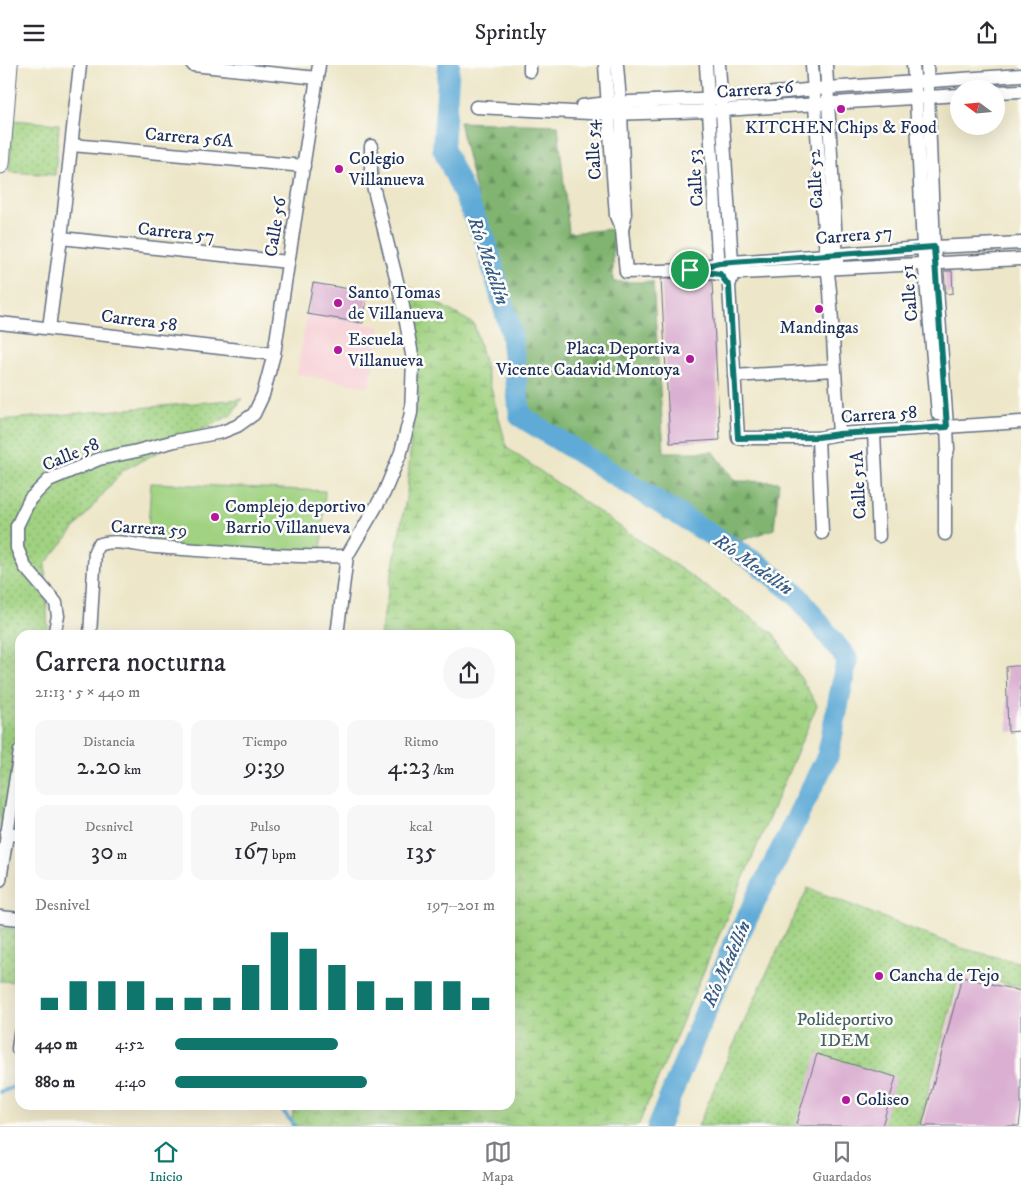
<!DOCTYPE html>
<html lang="es">
<meta charset="utf-8">
<style>
:root{--surface:#fff;--page:#f7f7f7;--text:#2b2b33;--muted:#7c7c81;--line:#e1e1e2;--accent:#0f766e}
body{margin:0;font-family:"IM FELL DW Pica",serif;background:var(--page);color:var(--text);height:100vh;display:flex;flex-direction:column;font-size:19px;white-space:nowrap}
*{box-sizing:border-box;margin:0}
p{font-size:16px;color:var(--muted)}
.icon{flex:none;width:28px;height:28px;fill:none;stroke:currentColor;stroke-width:2;stroke-linecap:round;stroke-linejoin:round}
.map{position:relative;flex:1;overflow:hidden}
.details{position:absolute;left:15px;top:565px;width:500px;height:480px;display:flex;flex-direction:column;background:var(--surface);border-radius:15px;box-shadow:0 5px 20px #0002}
.details>*{flex:none}
.needle{width:32px;rotate:286deg}
.buttons{position:absolute;left:950px;top:15px;display:grid;gap:10px}
.buttons a{display:grid;place-items:center;width:55px;height:55px;border-radius:50%;background:var(--surface);box-shadow:0 5px 20px #0002;font-size:25px}
.pin{position:absolute;display:grid;place-items:center;width:42px;height:42px;color:#fff;margin:-21px;border:2px solid #fff;border-radius:50%;box-shadow:0 1px 5px #0007}
.round{display:grid;place-items:center;flex:none;width:52px;height:52px;border-radius:26px;background:var(--page)}
.summary{display:flex;align-items:center;justify-content:space-between;height:85px;padding:0 20px}
h1{font-size:28px;font-weight:600;line-height:38px}
.stats{display:grid;grid-template-columns:repeat(3,1fr);gap:8px;height:85px;padding:5px 20px}
.stats div{display:grid;align-content:center;border-radius:12px;background:var(--page);text-align:center}
.stats b{font-size:25px;font-weight:600}
.stats small{font-size:14px;font-weight:400}
.stats p{font-size:14px}
.chart{height:140px;padding:10px 20px}
.chart p{display:flex;justify-content:space-between}
.chart svg{width:100%;height:90px;margin-top:5px;stroke:var(--accent);stroke-width:6}
ul{padding:0 20px;list-style:none;font-size:16px}
li{display:grid;grid-template-columns:80px 60px 1fr;align-items:center;height:38px}
li i{height:12px;border-radius:6px;background:var(--accent)}
header{display:flex;justify-content:space-between;align-items:center;height:65px;padding:0 20px;background:var(--surface);font-size:22px;font-weight:600}
.tab-bar{display:flex;justify-content:space-around;align-items:center;height:70px;border-top:1px solid var(--line);background:var(--surface);font-size:14px;color:var(--muted)}
.tab-bar a{display:grid;justify-items:center;gap:2px}
.tab-bar .active{color:var(--accent)}
.map>svg:first-child{display:block}
</style>
<header><svg class="icon" aria-label="menu" viewBox="0 0 24 24"><path d="M4 6h16M4 12h16M4 18h16"/></svg>Sprintly<svg class="icon" aria-label="share" viewBox="0 0 24 24"><path d="M12 15V3M7 8l5-5 5 5M5 13v7h14v-7"/></svg></header>
<div class="map">
<svg width="1021" height="1061" viewBox="0 0 1021 1061">
<defs>
<pattern id="forest-firs" width="22" height="20" patternUnits="userSpaceOnUse" patternTransform="scale(1.25)"><rect width="22" height="20" fill="#80b46f"/><path d="M5 1l3.5 6h-7zM16 11l3.5 6h-7z" fill="#68935e"/></pattern>
<pattern id="wetland-marsh" width="20" height="14" patternUnits="userSpaceOnUse" patternTransform="scale(1.25)"><rect width="20" height="14" fill="#a0d281"/><path d="M1 5h8M5 5V1M11 12h8M15 12V8" fill="none" stroke="#82ab6d"/></pattern>
<pattern id="park-dots" width="8" height="8" patternUnits="userSpaceOnUse" patternTransform="scale(1.25)"><rect width="8" height="8" fill="#a0d281"/><path d="M2 2h.1M6 6h.1" fill="none" stroke="#82ab6d" stroke-width="1.8" stroke-linecap="round"/></pattern>
</defs>
<rect width="100%" height="100%" fill="#fdfcf7"/>
<filter id="ink" filterUnits="userSpaceOnUse"><feTurbulence type="fractalNoise" baseFrequency=".02" numOctaves="2"/><feDisplacementMap in="SourceGraphic" scale="10" xChannelSelector="R" yChannelSelector="G"/><feConvolveMatrix kernelMatrix="1 2 1 2 8 2 1 2 1" color-interpolation-filters="sRGB"/></filter>
<filter id="wash" filterUnits="userSpaceOnUse"><feTurbulence type="fractalNoise" baseFrequency=".0096" numOctaves="4" result="noise"/><feDisplacementMap in="SourceGraphic" scale="20" xChannelSelector="R" yChannelSelector="G"/><feGaussianBlur stdDeviation="1.12" result="paint"/><feColorMatrix in="noise" values="0 0 0 0 0 0 0 0 0 0 0 0 0 0 0 0 0 1.4 0 .05"/><feComposite in="paint" operator="in"/></filter>
<g filter="url(#wash)">
<rect width="100%" height="100%" fill="#ede6c8"/>
<polygon fill="#f7cfd5" points="307,249 380,262 369,322 297,309"/>
<polygon fill="#a0d281" stroke="#5e8070" points="151,418 325,426 321,490 147,481"/>
<polygon fill="url(#forest-firs)" stroke="#4e7266" points="459,57 558,60 569,168 613,164 613,217 653,217 664,387 714,387 735,416 779,417 774,464 740,476 531,351"/>
<polygon fill="url(#wetland-marsh)" stroke="#5e8070" points="400,217 474,259 507,383 774,569 817,640 638,1061 291,1061 294,1040 510,1040 510,570 380,570 407,428 417,298"/>
<g fill="url(#park-dots)" stroke="#5e8070">
<polygon points="13,55 59,59 55,110 9,107"/>
<polygon points="242,334 231,350 123,405 45,499 48,570 20,570 20,665 17,676 0,804 0,355"/>
<path d="M808,823L961,883L1021,898V922L960,908L919,1061H698C732,981 769,902 808,823Z"/>
<polygon points="0,863 20,864 19,917 0,916"/>
</g>
<g fill="none" stroke-linecap="round" stroke-linejoin="round">
<g stroke="#5faad7" stroke-width="4">
<polyline points="0,1027 20,1020"/>
<polyline points="278,1040 295,1061"/>
</g>
<polyline stroke="#5faad7" stroke-width="22" points="449,0 443,83 485,175 511,267 520,351 758,499 796,529 847,594 828,690 732,883 658,1061"/>
</g>
<g id="blocks">
<g fill="#daafd1">
<polygon points="944,206 952,206 953,228 946,229"/>
<polygon points="690,213 712,216 720,375 670,378 661,214"/>
<polygon points="313,218 368,227 363,258 307,249"/>
<polygon points="1014,601 1021,601 1021,666 1008,667 1006,602"/>
<polygon points="962,912 1021,926 1021,1045 1019,1061 922,1061"/>
<polygon points="817,989 896,1012 882,1061 802,1061 796,1059"/>
</g>
</g>
</g>
<g filter="url(#ink)">
<use href="#blocks" fill-opacity="0" stroke="#646f83" stroke-width="1"/>
<g fill="none" stroke-linecap="round" stroke-linejoin="round">
<g stroke="#646f83" stroke-width="15">
<g id="minor">
<polyline points="193,0 317,13"/>
<polyline points="605,0 616,151 622,165"/>
<polyline points="617,0 621,48 625,152 622,165 626,207 690,205 720,209 1021,194"/>
<polyline points="706,0 719,205"/>
<polyline points="719,0 732,197 733,208 729,221 738,373 818,373 839,369 1021,357"/>
<polyline points="812,0 826,191 830,226 839,369"/>
<polyline points="826,0 837,197"/>
<polyline points="913,0 916,33 923,183 938,349"/>
<polyline points="927,0 934,182 947,362 948,384 945,393 945,469"/>
<polyline points="530,6 530,0"/>
<polyline points="996,27 1021,26"/>
<polyline points="582,41 608,38 721,33 827,23 1021,10"/>
<polyline points="476,42 609,49 709,46 959,30"/>
<polyline points="72,80 304,101"/>
<polyline points="61,173 288,197"/>
<polyline points="697,203 719,198 934,182 1021,178"/>
<polyline points="0,258 274,289"/>
<polyline points="49,263 61,173 80,0"/>
<polyline points="734,311 834,305"/>
<polyline points="874,368 879,471"/>
<polyline points="818,373 822,468"/>
<polyline points="54,570 58,551 56,538 25,502 17,483 17,461 30,434 49,415 99,394 137,386 175,376 222,367 237,361 254,349 263,330 274,289 319,0"/>
<path d="M90,570L95,486L98,480C115,473 137,481 155,482C218,486 283,493 347,491"/>
<polyline points="337,570 347,491 384,428 401,387 411,348 413,295 402,236 371,113 371,81"/>
<polyline points="6,769 20,770"/>
<polyline points="0,815 20,686"/>
<polyline points="0,852 20,854"/>
<polyline points="20,969 18,984 20,984"/>
</g>
</g>
<g stroke="#646f83" stroke-width="21">
<polyline id="highway" points="0,99 8,0"/>
</g>
<use href="#minor" stroke="#fff" stroke-width="12"/>
<use href="#highway" stroke="#fff" stroke-width="19"/>
</g>
</g>
<g fill="none" stroke-linecap="round" stroke-linejoin="round" filter="url(#ink)">
<g stroke="#fff" stroke-width="10">
<polygon id="route" points="934,182 947,362 839,369 818,372 738,373 729,221 720,209 690,205 719,198"/>
</g>
<use href="#route" stroke="#0f766e" stroke-width="6"/>
</g>
<g fill="#b5179e" stroke="#fdfcf7" stroke-width="2">
<circle cx="841" cy="44" r="5"/>
<circle cx="339" cy="104" r="5"/>
<circle cx="338" cy="238" r="5"/>
<circle cx="819" cy="244" r="5"/>
<circle cx="338" cy="285" r="5"/>
<circle cx="690" cy="294" r="5"/>
<circle cx="215" cy="452" r="5"/>
<circle cx="879" cy="911" r="5"/>
<circle cx="846" cy="1035" r="5"/>
</g>
<g text-anchor="middle" dominant-baseline="central" stroke-width="5" stroke-linejoin="round" paint-order="stroke">
<g font-size="18" fill="#1b2f5e" stroke="#fdfcf7">
<text transform="translate(755 25) rotate(-4)">Carrera 56</text>
<text transform="translate(189 73) rotate(5)">Carrera 56A</text>
<text transform="translate(594 85) rotate(-94)">Calle 54</text>
<text transform="translate(696 113) rotate(-94)">Calle 53</text>
<text transform="translate(816 114) rotate(-93)">Calle 52</text>
<text transform="translate(276 162) rotate(-81)">Calle 56</text>
<text transform="translate(176 168) rotate(6)">Carrera 57</text>
<text transform="translate(854 171) rotate(-5)">Carrera 57</text>
<text transform="translate(910 228) rotate(-95)">Calle 51</text>
<text transform="translate(139 256) rotate(7)">Carrera 58</text>
<text transform="translate(879 350) rotate(-4)">Carrera 58</text>
<text transform="translate(71 390) rotate(-23)">Calle 58</text>
<text transform="translate(859 420) rotate(-93)">Calle 51A</text>
<text transform="translate(149 464) rotate(3)">Carrera 59</text>
</g>
<g font-size="18" fill="#1b2f5e" stroke="#fdfcf7" text-anchor="start">
<text x="841" y="63" text-anchor="middle">KITCHEN Chips &amp; Food</text>
<text x="349" y="94">Colegio<tspan x="349" dy="21">Villanueva</tspan></text>
<text x="348" y="228">Santo Tomas<tspan x="348" dy="21">de Villanueva</tspan></text>
<text x="819" y="263" text-anchor="middle">Mandingas</text>
<text x="348" y="275">Escuela<tspan x="348" dy="21">Villanueva</tspan></text>
<text x="680" y="284" text-anchor="end">Placa Deportiva<tspan x="680" dy="21">Vicente Cadavid Montoya</tspan></text>
<text x="225" y="442">Complejo deportivo<tspan x="225" dy="21">Barrio Villanueva</tspan></text>
<text x="889" y="911">Cancha de Tejo</text>
<text x="856" y="1035">Coliseo</text>
</g>
<g font-size="18" fill="#436068" stroke="#fdfcf7">
<text x="845" y="955">Polideportivo<tspan x="845" dy="21">IDEM</tspan></text>
</g>
<g font-size="19" font-style="italic" fill="#335a88" stroke="#fdfcf7">
<text transform="translate(488 196) rotate(71)">Río Medellín</text>
<text transform="translate(753 500) rotate(35)">Río Medellín</text>
<text transform="translate(727 899) rotate(-66)">Río Medellín</text>
</g>
</g>
</svg>
<div class="buttons">
<a><svg class="needle" viewBox="-14 -14 28 28"><path d="M0-13l5 13h-10z" fill="#e53935"/><path d="M0 13l5-13h-10z" fill="#7c7c81"/></svg></a>
</div>
<div class="pin" style="left:690px;top:205px;background:#1e9e55"><svg class="icon" aria-label="arrive" viewBox="0 0 24 24"><path d="M6 21V4h12l-3 4 3 4H6"/></svg></div>
<section class="details">
<div class="summary"><div><h1>Carrera nocturna</h1><p>21:13 · 5 × 440 m</p></div><a class="round"><svg class="icon" aria-label="share" viewBox="0 0 24 24"><path d="M12 15V3M7 8l5-5 5 5M5 13v7h14v-7"/></svg></a></div>
<div class="stats">
<div><p>Distancia</p><b>2.20<small> km</small></b></div>
<div><p>Tiempo</p><b>9:39</b></div>
<div><p>Ritmo</p><b>4:23<small> /km</small></b></div>
</div>
<div class="stats">
<div><p>Desnivel</p><b>30<small> m</small></b></div>
<div><p>Pulso</p><b>167<small> bpm</small></b></div>
<div><p>kcal</p><b>135</b></div>
</div>
<div class="chart"><p><span>Desnivel</span>197–201 m</p>
<svg viewBox="0 0 160 44" preserveAspectRatio="none"><path d="M5 44V38M15 44V30M25 44V30M35 44V30M45 44V38M55 44V38M65 44V38M75 44V22M85 44V6M95 44V14M105 44V22M115 44V30M125 44V38M135 44V30M145 44V30M155 44V38"/></svg>
</div>
<ul>
<li><b>440 m</b>4:52<i style="width:51%"></i></li>
<li><b>880 m</b>4:40<i style="width:60%"></i></li>
</ul>
</section>
</div>
<nav class="tab-bar">
<a class="active"><svg class="icon" aria-label="home" viewBox="0 0 24 24"><path d="M3 11l9-7 9 7M6 9v11h12V9"/></svg>Inicio</a>
<a><svg class="icon" aria-label="map" viewBox="0 0 24 24"><path d="M3 6l6-2 6 2 6-2v14l-6 2-6-2-6 2zM9 4v14M15 6v14"/></svg>Mapa</a>
<a><svg class="icon" aria-label="saved" viewBox="0 0 24 24"><path d="M7 4h10v16l-5-4-5 4z"/></svg>Guardados</a>
</nav>
